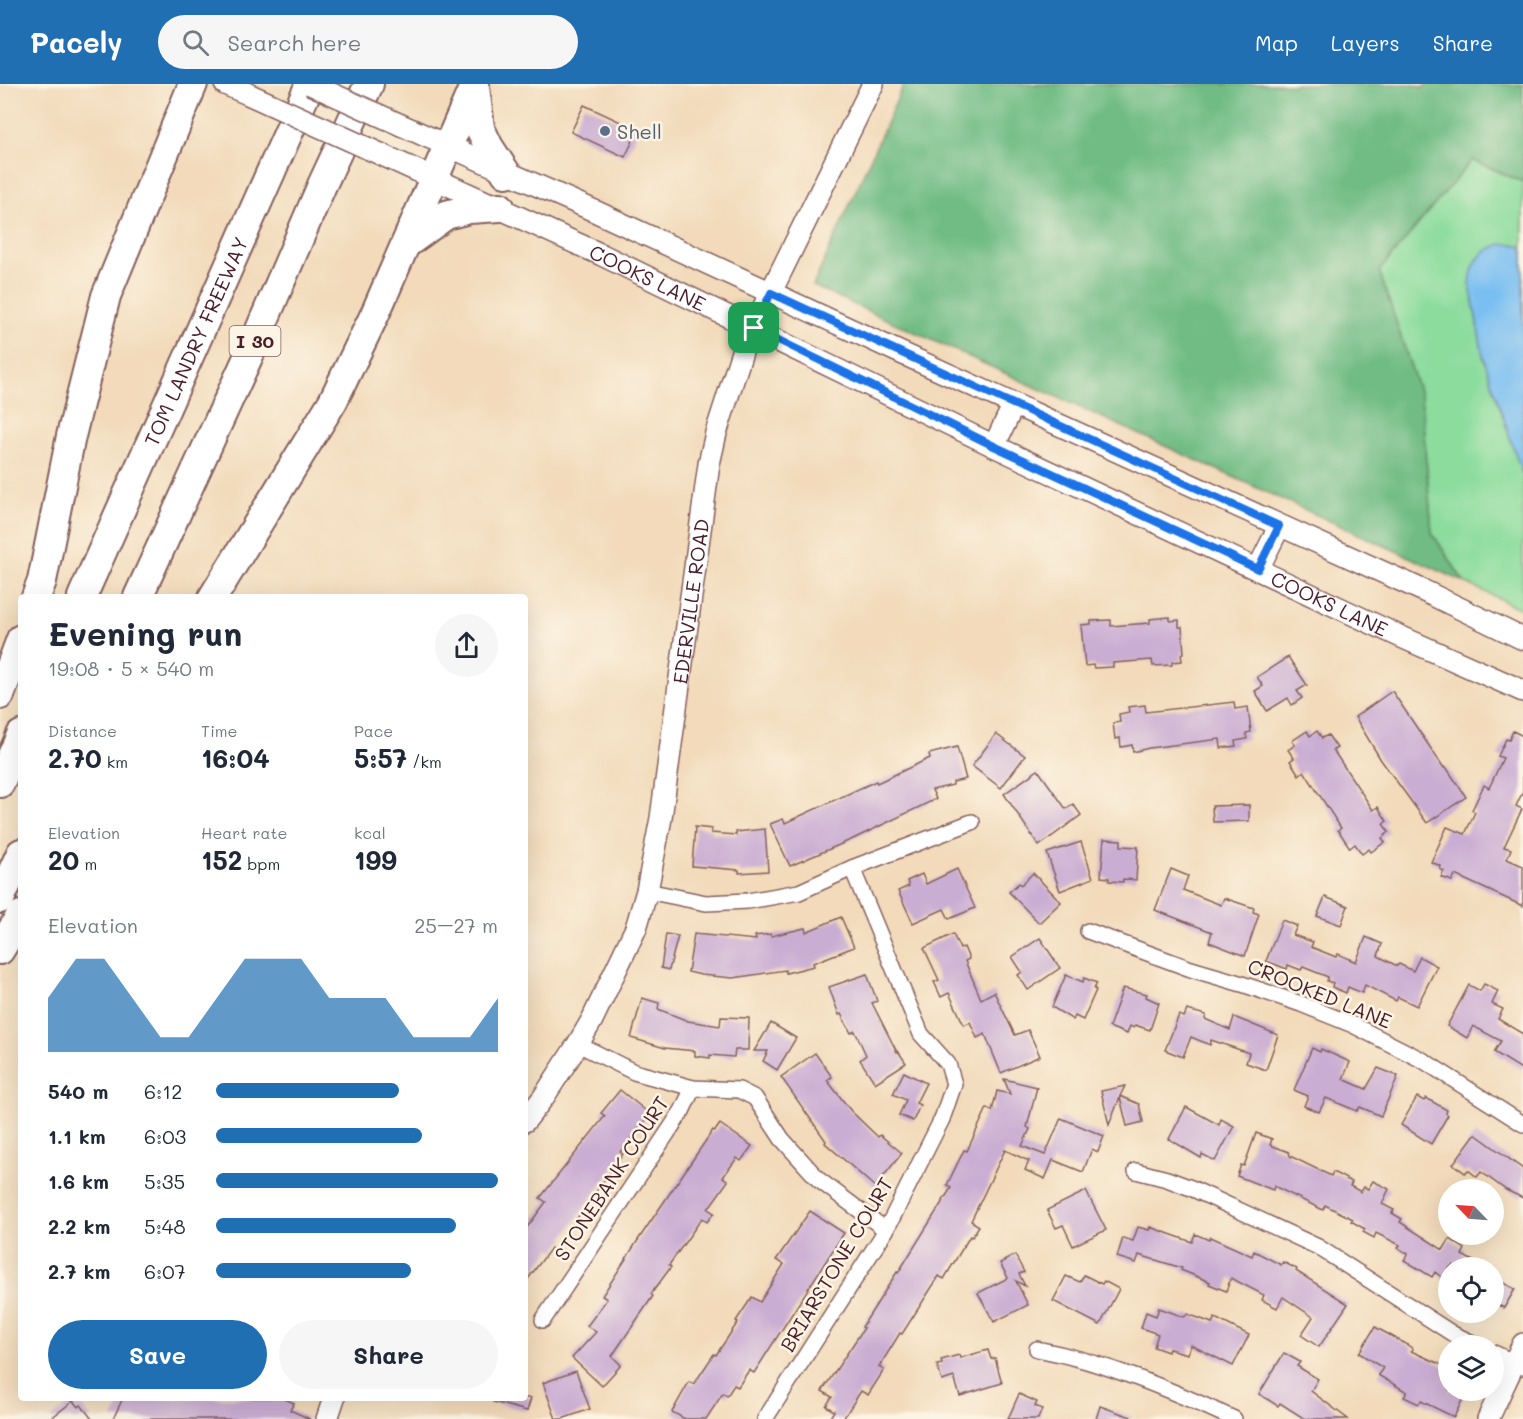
<!DOCTYPE html>
<meta charset="utf-8">
<style>
:root{--surface:#fff;--page:#f6f6f7;--text:#1f2937;--muted:#747a83;--accent:#1f6fb2}
body{margin:0;font-family:Mali,sans-serif;background:var(--page);color:var(--text);height:100vh;display:flex;flex-direction:column;font-size:22px;white-space:nowrap}
*{box-sizing:border-box;margin:0}
p{font-size:20px;color:var(--muted)}
.icon{flex:none;width:33px;height:33px;fill:none;stroke:currentColor;stroke-width:2;stroke-linecap:round;stroke-linejoin:round}
.map{position:relative;flex:1;overflow:hidden}
.side{position:absolute;left:18px;top:510px;width:510px;height:807px;display:flex;flex-direction:column;background:var(--surface);border-radius:6px;box-shadow:0 6px 24px #0002}
.side>*{flex:none}
.needle{width:39px;rotate:295deg}
.fabs{position:absolute;left:1438px;top:1095px;display:grid;gap:12px}
.fabs a{display:grid;place-items:center;width:66px;height:66px;border-radius:50%;background:var(--surface);box-shadow:0 6px 24px #0002;font-size:30px}
.pin{position:absolute;display:grid;place-items:center;width:51px;height:51px;color:#fff;margin:-26px;border-radius:12px;box-shadow:0 3px 9px #0006}
.round{display:grid;place-items:center;flex:none;width:63px;height:63px;border-radius:32px;background:var(--page)}
.head{display:flex;align-items:center;justify-content:space-between;height:102px;padding:0 30px}
h1{font-size:33px;font-weight:700;line-height:45px}
.metrics{display:grid;grid-template-columns:repeat(3,1fr);gap:9px;height:102px;padding:6px 30px}
.metrics div{display:grid;align-content:center}
.metrics b{font-size:26px;font-weight:700}
.metrics small{font-size:16px;font-weight:400}
.metrics p{font-size:16px}
.chart{height:168px;padding:12px 30px}
.chart p{display:flex;justify-content:space-between}
.chart svg{width:100%;height:108px;margin-top:6px;fill:var(--accent);opacity:.7}
.button{display:flex;gap:12px;margin-top:auto;padding:12px 30px}
.button a{flex:1;height:69px;border-radius:36px;background:var(--accent);color:#fff;font-size:24px;font-weight:700;line-height:69px;text-align:center}
.button a+a{background:var(--page);color:var(--text)}
ul{padding:0 30px;list-style:none;font-size:20px}
li{display:grid;grid-template-columns:96px 72px 1fr;align-items:center;height:45px}
li i{height:15px;border-radius:8px;background:var(--accent)}
header{display:flex;align-items:center;gap:36px;box-sizing:border-box;height:84px;padding:0 30px;background:var(--accent);color:#fff}
header strong{font-size:28px}
nav{display:flex;gap:33px;margin-inline-start:auto;font-size:21px}
.search{width:420px;height:54px;background:var(--page);display:flex;align-items:center;gap:15px;box-sizing:border-box;padding:0 21px;border-radius:33px;color:var(--muted);font-size:22px}
.map>svg:first-child{display:block}
</style>
<header>
<strong>Pacely</strong>
<div class="search"><svg class="icon" aria-label="search" viewBox="0 0 24 24"><circle cx="10" cy="10" r="6"/><path d="M15 15l6 6"/></svg>Search here</div>
<nav><a>Map</a><a>Layers</a><a>Share</a></nav>
</header>
<div class="map">
<svg width="1523" height="1335" viewBox="0 0 1523 1335">
<rect width="100%" height="100%" fill="#fcf5e5"/>
<filter id="ink" filterUnits="userSpaceOnUse"><feTurbulence type="fractalNoise" baseFrequency=".0167" numOctaves="2"/><feDisplacementMap in="SourceGraphic" scale="12" xChannelSelector="R" yChannelSelector="G"/><feConvolveMatrix kernelMatrix="1 2 1 2 8 2 1 2 1" color-interpolation-filters="sRGB"/></filter>
<filter id="wash" filterUnits="userSpaceOnUse"><feTurbulence type="fractalNoise" baseFrequency=".008" numOctaves="4" result="noise"/><feDisplacementMap in="SourceGraphic" scale="24" xChannelSelector="R" yChannelSelector="G"/><feGaussianBlur stdDeviation="1.35" result="paint"/><feColorMatrix in="noise" values="0 0 0 0 0 0 0 0 0 0 0 0 0 0 0 0 0 1.4 0 .05"/><feComposite in="paint" operator="in"/></filter>
<g filter="url(#wash)">
<rect width="100%" height="100%" fill="#f2daba"/>
<polygon fill="#8bdc9d" stroke="#6a7e64" stroke-width="1.5" points="1472,76 1523,98 1523,526 1464,498 1432,449 1421,313 1379,187"/>
<polygon fill="#70bc84" stroke="#5d6e58" stroke-width="1.5" points="904,0 1413,0 1423,4 1427,0 1523,0 1523,98 1472,76 1379,187 1421,313 1432,449 1464,498 813,202"/>
<path fill="#7abff1" stroke="#626f8e" stroke-width="1.5" d="M1502,160H1514L1523,163V393L1483,272L1470,201C1471,179 1480,166 1502,160Z"/>
<g id="blocks">
<g fill="#caadd3">
<polygon points="584,21 638,46 625,73 571,48"/>
<polygon points="1170,533 1170,537 1179,536 1179,543 1182,543 1184,569 1181,570 1182,577 1172,578 1172,581 1153,582 1152,576 1113,579 1113,583 1094,584 1093,581 1085,582 1081,541 1091,540 1091,537 1111,536 1111,542 1150,539 1150,535"/>
<polygon points="1288,573 1307,601 1297,607 1302,614 1292,621 1288,614 1267,627 1255,607 1263,602 1257,593"/>
<polygon points="1392,607 1444,684 1446,683 1466,713 1427,739 1381,676 1355,633"/>
<polygon points="1234,618 1235,625 1248,623 1251,648 1246,649 1247,655 1235,657 1236,662 1221,664 1220,655 1149,664 1133,668 1132,661 1121,663 1120,654 1115,655 1113,639 1120,638 1119,630 1129,628 1128,623 1145,621 1146,628"/>
<polygon points="1307,647 1310,652 1317,647 1322,654 1328,651 1337,664 1333,666 1373,726 1378,723 1387,737 1383,740 1389,748 1382,754 1385,758 1371,768 1369,765 1362,770 1355,760 1350,764 1338,746 1341,744 1304,687 1299,691 1290,677 1294,674 1288,666 1295,661 1292,657"/>
<polygon points="1513,647 1523,652 1523,707 1516,722 1522,725 1504,763 1511,765 1507,775 1523,782 1523,822 1455,791 1452,797 1441,793 1444,787 1440,785 1441,782 1431,778 1447,743 1465,750 1475,728 1472,726 1484,701 1489,704 1503,674 1498,672 1506,655 1509,656"/>
<polygon points="996,650 1025,672 1001,704 972,682"/>
<polygon points="957,663 966,695 953,698 953,701 932,706 936,715 853,755 790,782 770,740 783,735 785,739 876,697 877,699 930,674 929,670"/>
<polygon points="1038,686 1066,725 1073,720 1081,731 1039,762 1004,710"/>
<polygon points="1249,721 1249,737 1213,738 1212,722"/>
<polygon points="695,743 712,745 711,749 736,751 736,748 765,745 768,787 739,789 739,786 692,782"/>
<polygon points="1104,755 1121,756 1121,762 1138,763 1136,796 1123,795 1123,798 1109,797 1109,794 1101,793"/>
<polygon points="1081,758 1093,794 1060,807 1047,769"/>
<polygon points="957,785 975,824 949,835 944,825 913,839 898,807 909,802 907,797 922,790 926,800"/>
<polygon points="1171,785 1188,792 1183,806 1221,821 1224,814 1254,824 1253,828 1259,830 1245,872 1209,858 1212,848 1155,826"/>
<polygon points="1033,789 1061,818 1039,839 1009,808 1019,799 1021,801"/>
<polygon points="1325,813 1348,822 1341,841 1317,832"/>
<polygon points="841,833 854,863 813,879 814,882 786,889 785,886 733,894 701,891 688,888 694,850 756,856 755,852 770,850 771,852 805,844 806,848"/>
<polygon points="1282,836 1297,842 1293,851 1313,858 1311,863 1336,873 1338,870 1356,878 1366,853 1382,860 1378,872 1397,882 1399,880 1413,887 1420,873 1437,882 1417,922 1398,913 1396,917 1365,901 1362,909 1348,903 1346,909 1332,903 1333,899 1327,897 1328,893 1303,883 1301,886 1288,881 1287,885 1266,877"/>
<polygon points="666,850 678,852 669,886 661,884"/>
<polygon points="953,850 960,865 964,863 969,875 965,877 981,915 994,908 1015,951 1028,946 1040,972 1001,989 985,950 977,954 970,938 964,941 949,909 941,913 934,898 939,896 924,864"/>
<polygon points="1040,854 1060,884 1028,906 1018,891 1022,888 1012,873"/>
<polygon points="867,890 877,917 872,919 897,968 898,967 906,979 875,999 860,976 866,971 855,947 851,949 841,930 839,931 829,903"/>
<polygon points="1066,891 1083,898 1084,894 1097,899 1094,905 1096,906 1083,936 1075,932 1073,936 1052,923"/>
<polygon points="1484,900 1498,907 1492,920 1503,925 1498,935 1523,950 1523,986 1494,968 1501,957 1473,942 1467,954 1447,942 1469,901 1480,907"/>
<polygon points="1123,904 1147,910 1146,913 1159,919 1150,946 1135,941 1134,944 1130,942 1127,950 1109,943"/>
<polygon points="642,914 659,919 658,925 688,937 720,942 721,933 749,934 748,966 735,966 734,973 710,971 710,974 695,972 695,967 665,964 631,954"/>
<polygon points="1187,926 1206,931 1205,935 1230,946 1234,933 1278,951 1266,986 1246,979 1249,969 1211,956 1210,961 1191,953 1183,973 1165,966 1179,931 1184,933"/>
<polygon points="771,939 796,954 777,986 763,977 768,967 754,967"/>
<polygon points="1312,964 1320,968 1321,965 1350,978 1343,995 1366,1005 1378,984 1398,992 1381,1032 1360,1023 1357,1027 1326,1014 1319,1028 1304,1022 1308,1012 1294,1006"/>
<polygon points="815,969 832,993 827,996 851,1027 878,1053 880,1051 902,1069 875,1103 825,1059 826,1057 781,993"/>
<polygon points="904,988 926,999 916,1019 920,1021 913,1037 899,1031 906,1016 893,1010"/>
<polygon points="1004,995 1037,1003 1027,1043 1030,1045 1022,1062 1045,1071 1061,1034 1104,1052 1098,1068 1092,1065 1083,1088 1053,1076 1045,1095 1025,1086 1029,1077 1005,1066 971,1137 979,1142 972,1153 970,1152 944,1195 939,1192 902,1250 900,1249 879,1283 884,1286 868,1311 861,1307 843,1335 829,1335 834,1327 826,1322 832,1313 822,1307 864,1244 862,1243 897,1188 898,1189 951,1104 947,1101 964,1066 967,1067 987,1024 992,1027 997,1007 1010,1010"/>
<polygon points="1125,1002 1120,1012 1139,1020 1143,1038 1127,1042 1120,1013 1109,1041 1101,1007"/>
<polygon points="620,1006 650,1030 620,1068 623,1070 563,1154 564,1155 555,1167 551,1164 525,1199 525,1146 546,1118 540,1114 605,1032 601,1029"/>
<polygon points="1417,1013 1424,1017 1426,1014 1447,1026 1446,1029 1448,1031 1431,1060 1401,1041"/>
<polygon points="1186,1023 1219,1041 1221,1035 1234,1042 1215,1077 1202,1070 1201,1074 1169,1055"/>
<polygon points="720,1040 752,1062 741,1077 737,1074 723,1093 728,1097 708,1125 714,1129 707,1138 702,1134 669,1181 671,1183 651,1210 653,1212 612,1272 621,1281 602,1302 572,1274 596,1248 587,1242 607,1215 602,1212 640,1153 713,1046 715,1047"/>
<polygon points="1256,1049 1272,1055 1270,1061 1289,1068 1290,1072 1331,1092 1333,1088 1352,1098 1350,1102 1361,1108 1364,1103 1368,1105 1373,1097 1389,1105 1382,1120 1394,1126 1392,1129 1402,1135 1400,1138 1443,1166 1450,1155 1465,1165 1462,1171 1486,1184 1456,1184 1453,1181 1449,1184 1449,1187 1444,1195 1435,1188 1432,1193 1404,1176 1408,1170 1398,1164 1400,1161 1376,1149 1374,1154 1363,1148 1365,1145 1351,1137 1353,1135 1325,1121 1323,1126 1274,1102 1273,1106 1237,1092 1241,1081 1244,1082"/>
<polygon points="1475,1050 1523,1085 1523,1114 1506,1106 1481,1088 1477,1093 1468,1086 1465,1089 1453,1080"/>
<polygon points="1086,1107 1106,1146 1073,1162 1063,1141 1056,1144 1047,1126"/>
<polygon points="810,1127 844,1149 754,1289 749,1286 738,1303 734,1301 727,1312 723,1309 706,1335 685,1335 672,1328 689,1298 694,1300 714,1270 716,1271 738,1238 736,1237 752,1213 760,1218 784,1180 776,1176"/>
<polygon points="1138,1143 1149,1146 1150,1143 1192,1158 1195,1150 1209,1156 1210,1153 1252,1172 1254,1167 1281,1181 1283,1178 1297,1185 1296,1187 1348,1220 1319,1263 1301,1251 1313,1233 1283,1213 1277,1224 1262,1216 1264,1211 1231,1194 1226,1207 1209,1200 1210,1198 1181,1186 1182,1184 1139,1171 1136,1179 1117,1173 1123,1154 1133,1157"/>
<polygon points="1015,1171 1024,1188 1019,1190 1025,1202 1016,1197 1028,1221 994,1238 978,1209 1008,1194 1000,1179"/>
<polygon points="1084,1191 1102,1200 1104,1197 1119,1205 1100,1241 1053,1217 1066,1192 1080,1198"/>
<polygon points="1494,1194 1515,1205 1504,1224 1494,1219"/>
<polygon points="1159,1224 1184,1233 1188,1230 1212,1239 1215,1234 1249,1251 1233,1282 1191,1261 1188,1270 1169,1265 1168,1268 1154,1263 1158,1250 1141,1244 1146,1228 1156,1232"/>
<polygon points="1375,1243 1406,1260 1413,1265 1411,1267 1449,1284 1449,1306 1467,1306 1454,1333 1421,1317 1419,1320 1404,1313 1407,1308 1378,1291 1383,1284 1359,1269"/>
<polygon points="988,1266 991,1275 995,1274 1002,1299 960,1312 954,1293 942,1297 937,1281 942,1280 941,1276 959,1271 960,1274"/>
<polygon points="1284,1269 1300,1278 1297,1282 1318,1295 1311,1307 1348,1335 1305,1335 1280,1319 1278,1322 1259,1310"/>
<polygon points="576,1287 590,1325 562,1335 556,1335 543,1299"/>
<polygon points="1019,1310 1037,1318 1035,1322 1042,1325 1038,1335 1008,1335"/>
<polygon points="123,1314 283,1314 294,1319 290,1326 310,1335 113,1335"/>
<polygon points="493,1314 531,1314 527,1327 493,1318"/>
<polygon points="73,1317 78,1323 81,1321 92,1335 50,1335"/>
<polygon points="1100,1322 1131,1333 1131,1335 1096,1335"/>
</g>
</g>
</g>
<g filter="url(#ink)">
<use href="#blocks" fill-opacity="0" stroke="#85605d" stroke-width="1.5"/>
<g fill="none" stroke-linecap="round" stroke-linejoin="round">
<g stroke="#85605d" stroke-width="18">
<g id="street">
<polyline points="647,807 706,819 748,817 799,808 852,784 972,738"/>
<polyline points="1088,847 1191,885 1242,900 1301,920 1353,941 1424,977 1523,1040"/>
<polyline points="578,960 634,988 693,1004 739,1006 755,1014 782,1055 819,1096 886,1146"/>
<polyline points="1136,1087 1167,1095 1191,1104 1318,1163 1453,1250 1479,1262"/>
<polyline points="543,1236 682,1027 693,1004"/>
<path d="M1037,1265C1105,1278 1171,1306 1234,1335"/>
<polyline points="1494,1269 1523,1283"/>
<polyline points="765,1335 886,1146 942,1035 954,1000 948,980 921,950 852,784"/>
</g>
</g>
<g stroke="#85605d" stroke-width="24">
<g id="secondary">
<polyline points="225,0 248,10"/>
<polyline points="401,41 588,124 899,268 1422,506 1523,555"/>
<path id="s1" d="M367,64L602,171L994,362L1397,551L1523,607"/>
<polyline points="994,362 1014,320"/>
<polyline points="1258,485 1279,443"/>
<path id="s2" d="M525,1037L543,1014L578,960L592,936L636,844L647,807L661,734L709,380L716,349L743,265L873,0"/>
<polyline points="327,1335 334,1314"/>
<polyline points="1488,1335 1523,1260"/>
</g>
</g>
<g stroke="#85605d" stroke-width="32">
<g id="highway">
<polyline points="475,3 480,44 489,63 506,89"/>
<polyline points="406,160 446,131 469,125 500,123"/>
<polyline points="36,513 42,497 71,352 106,212 193,0"/>
<path id="s3" d="M82,513L310,0"/>
<polyline points="138,513 250,269 322,101 369,0"/>
<polyline points="213,513 333,317 375,230 475,0"/>
<polyline points="0,611 21,555"/>
<polyline points="0,699 21,651"/>
<polyline points="0,815 21,769"/>
<polyline points="0,866 21,831"/>
</g>
</g>
<use href="#street" stroke="#fff" stroke-width="15"/>
<use href="#secondary" stroke="#fff" stroke-width="21"/>
<use href="#highway" stroke="#fff" stroke-width="28"/>
<g stroke="#85605d" stroke-width="24" stroke-linecap="butt">
<g id="secondary-bridge">
<polyline points="310,0 401,41"/>
<polyline points="248,10 367,64"/>
</g>
</g>
<use href="#secondary-bridge" stroke="#fff" stroke-width="21"/>
</g>
</g>
<g fill="none" stroke-linecap="round" stroke-linejoin="round" filter="url(#ink)">
<g stroke="#fff" stroke-width="12">
<polygon id="route" points="771,209 1279,442 1258,485 994,362 754,244"/>
</g>
<use href="#route" stroke="#1a73e8" stroke-width="8"/>
</g>
<circle fill="#5c6f8a" stroke="#fcf5e5" stroke-width="2" cx="605" cy="47" r="6"/>
<g text-anchor="middle" dominant-baseline="central" stroke-width="5" stroke-linejoin="round" paint-order="stroke">
<rect fill="#fcf5e5" stroke="#7f5f63" stroke-width="1.5" x="229.5" y="242" width="51" height="30" rx="4.5"/>
<g font-size="18" font-weight="bold" fill="#4a1f2b">
<text x="255" y="257">I 30</text>
</g>
<g font-size="20" fill="#4e5e75" stroke="#fcf5e5" text-anchor="start">
<text x="617" y="47">Shell</text>
</g>
<g font-size="20" fill="#4a1f2b" stroke="#fcf5e5">
<text stroke="none"><textPath href="#s1" startOffset="309">COOKS LANE</textPath></text>
<text stroke="none"><textPath href="#s3" startOffset="280">TOM LANDRY FREEWAY</textPath></text>
<text stroke="none"><textPath href="#s2" startOffset="555">EDERVILLE ROAD</textPath></text>
<text stroke="none"><textPath href="#s1" startOffset="1065">COOKS LANE</textPath></text>
<text transform="translate(1320 909) rotate(22)">CROOKED LANE</text>
<text transform="translate(611 1094) rotate(-57)">STONEBANK COURT</text>
<text transform="translate(836 1180) rotate(-59)">BRIARSTONE COURT</text>
</g>
</g>
</svg>
<div class="fabs">
<a><svg class="needle" viewBox="-14 -14 28 28"><path d="M0-13l5 13h-10z" fill="#e53935"/><path d="M0 13l5-13h-10z" fill="#747a83"/></svg></a>
<a><svg class="icon" aria-label="locate" viewBox="0 0 24 24"><circle cx="12" cy="12" r="6"/><path d="M12 2v4M12 18v4M2 12h4M18 12h4"/></svg></a>
<a><svg class="icon" aria-label="layers" viewBox="0 0 24 24"><path d="M12 4l9 5-9 5-9-5zM3 14l9 5 9-5"/></svg></a>
</div>
<div class="pin" style="left:754px;top:244px;background:#1e9e55"><svg class="icon" aria-label="arrive" viewBox="0 0 24 24"><path d="M6 21V4h12l-3 4 3 4H6"/></svg></div>
<section class="side">
<div class="head"><div><h1>Evening run</h1><p>19:08 · 5 × 540 m</p></div><a class="round"><svg class="icon" aria-label="share" viewBox="0 0 24 24"><path d="M12 15V3M7 8l5-5 5 5M5 13v7h14v-7"/></svg></a></div>
<div class="metrics">
<div><p>Distance</p><b>2.70<small> km</small></b></div>
<div><p>Time</p><b>16:04</b></div>
<div><p>Pace</p><b>5:57<small> /km</small></b></div>
</div>
<div class="metrics">
<div><p>Elevation</p><b>20<small> m</small></b></div>
<div><p>Heart rate</p><b>152<small> bpm</small></b></div>
<div><p>kcal</p><b>199</b></div>
</div>
<div class="chart"><p><span>Elevation</span>25–27 m</p>
<svg viewBox="0 0 160 44" preserveAspectRatio="none"><path d="M0 44V22L10 6L20 6L30 22L40 38L50 38L60 22L70 6L80 6L90 6L100 22L110 22L120 22L130 38L140 38L150 38L160 22V44z"/></svg>
</div>
<ul>
<li><b>540 m</b>6:12<i style="width:65%"></i></li>
<li><b>1.1 km</b>6:03<i style="width:73%"></i></li>
<li><b>1.6 km</b>5:35<i style="width:100%"></i></li>
<li><b>2.2 km</b>5:48<i style="width:85%"></i></li>
<li><b>2.7 km</b>6:07<i style="width:69%"></i></li>
</ul>
<div class="button"><a>Save</a><a>Share</a></div>
</section>
</div>
